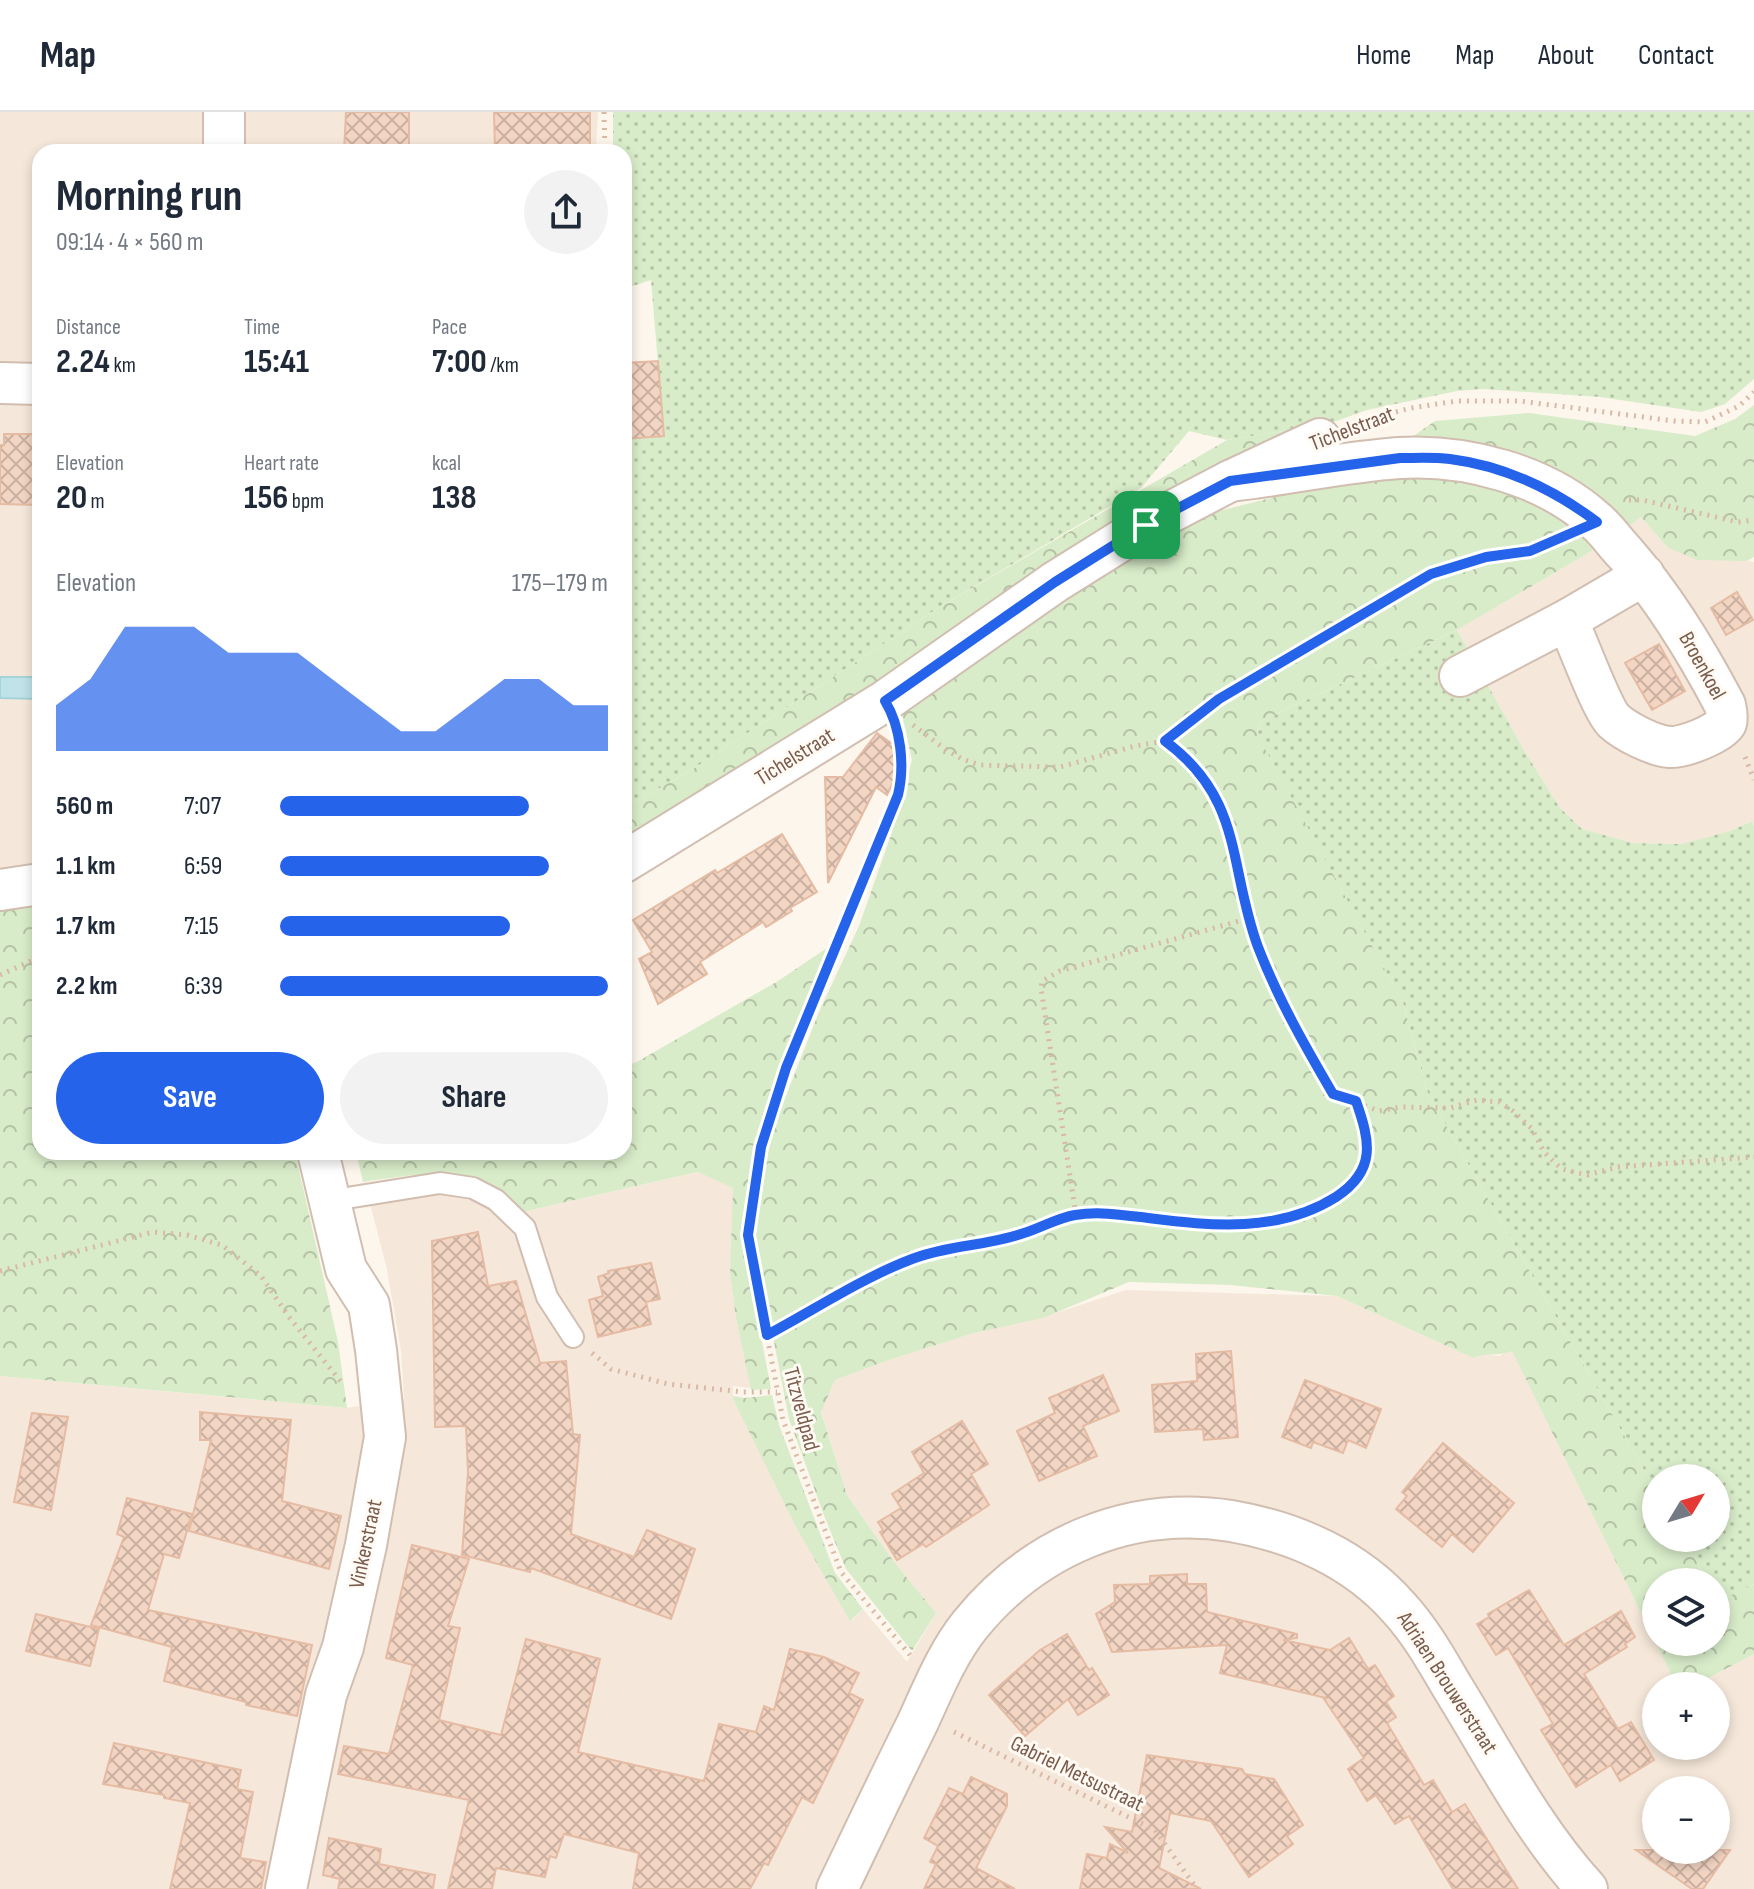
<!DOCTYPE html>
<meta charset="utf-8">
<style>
:root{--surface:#fff;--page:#f2f2f3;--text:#1f2937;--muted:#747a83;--line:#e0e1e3;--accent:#2563eb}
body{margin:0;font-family:"Sofia Sans Condensed",sans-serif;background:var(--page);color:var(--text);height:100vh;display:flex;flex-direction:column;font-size:30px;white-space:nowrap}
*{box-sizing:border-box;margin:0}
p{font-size:26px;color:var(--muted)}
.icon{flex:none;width:44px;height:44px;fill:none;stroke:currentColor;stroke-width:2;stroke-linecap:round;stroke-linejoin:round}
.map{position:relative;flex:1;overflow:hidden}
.drawer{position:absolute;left:32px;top:32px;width:600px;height:1016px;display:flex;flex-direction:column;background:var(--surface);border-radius:24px;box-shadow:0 4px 12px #0003}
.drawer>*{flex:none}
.needle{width:52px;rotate:52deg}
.buttons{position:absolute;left:1642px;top:1352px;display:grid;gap:16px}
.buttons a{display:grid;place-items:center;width:88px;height:88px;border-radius:50%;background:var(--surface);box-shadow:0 4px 12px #0003;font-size:40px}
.pin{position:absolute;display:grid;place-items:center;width:68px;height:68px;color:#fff;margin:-34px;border-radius:16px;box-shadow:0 4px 12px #0006}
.round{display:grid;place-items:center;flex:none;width:84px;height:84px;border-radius:42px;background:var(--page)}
.overview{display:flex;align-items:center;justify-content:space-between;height:136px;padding:0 24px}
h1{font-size:44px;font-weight:700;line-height:60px}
.stats{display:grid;grid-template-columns:repeat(3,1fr);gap:12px;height:136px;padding:8px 24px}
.stats div{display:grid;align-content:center}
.stats b{font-size:34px;font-weight:700}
.stats small{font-size:22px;font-weight:400}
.stats p{font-size:22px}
.chart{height:224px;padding:16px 24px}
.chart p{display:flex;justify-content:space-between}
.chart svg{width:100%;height:144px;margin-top:8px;fill:var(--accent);opacity:.7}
.action{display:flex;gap:16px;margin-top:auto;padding:16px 24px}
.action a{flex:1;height:92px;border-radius:48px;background:var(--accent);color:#fff;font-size:32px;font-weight:700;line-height:92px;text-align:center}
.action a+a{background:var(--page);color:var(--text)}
ul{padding:0 24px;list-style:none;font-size:26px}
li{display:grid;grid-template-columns:128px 96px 1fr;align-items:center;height:60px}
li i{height:20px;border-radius:10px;background:var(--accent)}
header{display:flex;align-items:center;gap:48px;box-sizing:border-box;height:112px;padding:0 40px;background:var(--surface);border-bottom:2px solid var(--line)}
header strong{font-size:38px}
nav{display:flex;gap:44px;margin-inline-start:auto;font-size:28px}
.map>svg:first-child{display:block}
</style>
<header>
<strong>Map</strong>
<nav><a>Home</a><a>Map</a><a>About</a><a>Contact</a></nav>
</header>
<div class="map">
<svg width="1754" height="1777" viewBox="0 0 1754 1777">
<defs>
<pattern id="grass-dots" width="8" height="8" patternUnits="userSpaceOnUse" patternTransform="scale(2)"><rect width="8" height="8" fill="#d8ecc9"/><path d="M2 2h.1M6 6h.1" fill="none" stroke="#b4c2a5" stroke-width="1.8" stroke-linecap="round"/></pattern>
<pattern id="forest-crowns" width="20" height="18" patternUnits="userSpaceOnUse" patternTransform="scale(2)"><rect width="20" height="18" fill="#d8ecc9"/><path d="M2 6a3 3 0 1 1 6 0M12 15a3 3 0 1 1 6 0" fill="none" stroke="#b4c2a5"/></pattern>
<pattern id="building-cross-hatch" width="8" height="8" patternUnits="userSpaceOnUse" patternTransform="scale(2)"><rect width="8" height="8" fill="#f3d5c3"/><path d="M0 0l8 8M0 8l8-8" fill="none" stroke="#cab0a1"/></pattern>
</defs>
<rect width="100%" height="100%" fill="#fdf6ec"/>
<g fill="#f5e8da" fill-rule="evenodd">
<polygon points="0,0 598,0 596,40 40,40 40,760 0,765"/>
<polygon points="1641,405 1667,435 1754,450 1754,714 1751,709 1730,719 1681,732 1633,731 1582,717 1560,696 1525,640 1457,518 1607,430"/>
<path d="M699,1060L734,1076L730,1162L736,1206L751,1276L733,1274V1287L851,1509L863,1497L907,1550L936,1501L894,1450L847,1383L821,1299L835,1268L886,1249L974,1221L1043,1205L1126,1178L1337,1184L1473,1246L1482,1242L1499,1244L1512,1238L1677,1574H1656V1634H1716V1574H1693L1754,1542V1777H0V1264L346,1296L404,1287L401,1239L387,1158L370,1091L436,1080L459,1083L501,1101L521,1134L524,1146L548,1145L531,1109L522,1100ZM1656,1678H1716V1738H1656Z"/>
</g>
<g fill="url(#grass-dots)">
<polygon points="613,0 1754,0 1754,267 1725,292 1701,300 1600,285 1483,277 1457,279 1367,298 1328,312 1227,328 1189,319 1141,376 938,496 690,659 624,696 624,327 664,323 651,168 624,177 624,40 613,40"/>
<polygon points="1457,518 1525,640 1560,696 1582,717 1633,731 1681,732 1730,719 1752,709 1754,714 1754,1472 1719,1490 1716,1484 1716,1470 1708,1470 1683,1426 1716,1426 1716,1366 1656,1366 1656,1379 1428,982 1403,891 1257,623 1261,609"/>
</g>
<g fill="url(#forest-crowns)">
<path d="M1754,293V445L1747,449L1697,448L1667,435L1641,405L1607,430L1457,518L1261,609L1257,622L1403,891L1428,982L1656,1379V1426H1683L1708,1470H1656V1530H1716V1484L1720,1489L1754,1472V1542L1693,1574H1677L1512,1239C1498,1245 1486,1240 1473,1246L1337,1184L1230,1173L1129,1170L1043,1206L974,1221L886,1249L835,1268L821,1300L847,1383L894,1450L936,1501L912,1539L846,1457L825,1406L789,1307L753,1122L765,1037L819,900L859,814L892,720L912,648L902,602L990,525L1202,403L1353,366L1435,309L1529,301L1695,324L1735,307Z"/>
<polygon points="1328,312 624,736 624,696 690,659 938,496 1227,328"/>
<polygon points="40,787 40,1040 295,1040 338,1230 347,1296 0,1264 0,792"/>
<path d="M830,834L783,949L756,1037L742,1125L771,1277L751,1278L736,1206L730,1162L733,1076L698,1060L522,1100C478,1048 421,1062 363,1070L356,1040H624V953L635,951L778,869Z"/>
<polygon points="772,1283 779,1313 835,1461 863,1497 850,1509 796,1415 733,1287 733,1284 745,1286"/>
</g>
<polygon fill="#bfe3e8" stroke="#a5d3da" stroke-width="2" points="0,565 40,565 40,587 0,586"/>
<g fill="url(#building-cross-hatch)" stroke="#e6bba3" stroke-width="2">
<polygon points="346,0 409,0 409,40 344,40"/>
<polygon points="494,0 590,0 590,40 495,40"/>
<polygon points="658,249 664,324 624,327 624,251"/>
<polygon points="4,322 37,322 37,331 40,331 40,393 0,392 0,333 4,333"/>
<polygon points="1737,480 1753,508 1726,523 1711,496"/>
<polygon points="1659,532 1685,579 1652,598 1625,551"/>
<polygon points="877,621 894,633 898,660 887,683 876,675 828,771 825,665 843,665"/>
<polygon points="782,722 817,780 790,796 792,799 766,815 763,810 700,850 707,862 658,892 639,847 652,840 633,808 715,758 717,761"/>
<polygon points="478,1120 488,1174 516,1169 540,1251 566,1249 573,1322 580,1323 571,1422 634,1445 647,1418 695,1437 671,1507 531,1456 530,1460 462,1443 468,1360 466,1314 435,1315 432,1129"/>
<polygon points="651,1151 660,1187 646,1190 651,1212 598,1225 589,1188 603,1184 598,1165 609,1161 608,1159"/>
<polygon points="1231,1239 1238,1325 1204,1328 1203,1317 1155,1320 1152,1273 1197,1269 1196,1242"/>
<polygon points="1103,1263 1119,1299 1083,1314 1097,1344 1039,1369 1017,1319 1055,1301 1049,1286"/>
<polygon points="1305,1268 1381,1297 1366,1336 1348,1328 1343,1341 1313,1330 1311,1336 1282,1325"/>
<polygon points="200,1300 291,1308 282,1389 341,1404 329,1457 189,1419 211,1328 200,1328"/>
<polygon points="32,1301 68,1305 51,1398 14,1390"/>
<polygon points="962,1309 988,1352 971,1362 989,1393 926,1435 923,1432 897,1448 880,1420 883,1418 878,1410 901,1396 892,1382 924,1361 912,1340"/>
<polygon points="1443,1331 1514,1391 1473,1440 1452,1422 1442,1435 1396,1397 1407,1384 1402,1380"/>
<polygon points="127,1386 192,1402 179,1446 164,1442 148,1498 312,1533 297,1604 246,1593 246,1590 164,1569 172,1535 91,1513 124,1425 117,1422"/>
<polygon points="412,1433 469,1447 448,1514 460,1516 439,1608 501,1623 526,1527 600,1547 578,1640 704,1669 719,1612 756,1620 764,1594 774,1598 790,1537 824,1545 859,1561 849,1581 863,1588 813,1691 802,1685 768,1753 764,1751 750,1777 633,1777 639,1741 564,1722 556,1746 550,1744 545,1765 496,1756 492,1777 448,1777 469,1688 338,1662 344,1634 389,1642 413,1553 386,1546"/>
<polygon points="1187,1462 1187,1472 1206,1472 1207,1500 1297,1522 1297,1526 1283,1528 1330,1538 1349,1526 1368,1557 1375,1553 1394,1584 1386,1590 1396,1605 1387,1611 1424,1673 1433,1668 1452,1700 1465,1692 1518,1777 1453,1777 1409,1704 1395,1712 1376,1683 1367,1689 1348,1657 1364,1646 1324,1587 1326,1586 1220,1561 1227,1533 1112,1540 1096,1502 1115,1490 1114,1473 1150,1472 1150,1464"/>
<polygon points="1529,1478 1564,1533 1621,1499 1635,1525 1625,1532 1627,1535 1584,1562 1618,1617 1631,1610 1654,1648 1620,1669 1611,1653 1576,1675 1541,1618 1553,1612 1508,1536 1496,1543 1477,1512 1489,1505 1488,1502"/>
<polygon points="36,1502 99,1517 90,1554 26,1539"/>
<polygon points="1067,1522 1089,1558 1092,1556 1109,1583 1078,1603 1068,1587 1025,1624 989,1583 1040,1538"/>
<polygon points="114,1631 241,1658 237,1677 253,1680 240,1746 266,1750 261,1777 170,1777 190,1691 164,1686 164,1683 103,1672"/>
<polygon points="1147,1643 1242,1657 1245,1662 1274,1667 1303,1713 1287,1724 1293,1732 1249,1765 1211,1709 1170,1701 1159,1756 1201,1777 1080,1777 1087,1742 1107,1746 1110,1732 1128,1741 1105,1715 1132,1720"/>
<polygon points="971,1665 1007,1682 1007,1694 976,1756 1015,1777 924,1777 936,1752 930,1750 938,1734 924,1726 949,1676 963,1682"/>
<polygon points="329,1726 381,1737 379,1752 435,1763 433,1777 338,1777 340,1767 323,1763"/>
<polygon points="1636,1738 1730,1738 1703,1777 1692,1777"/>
</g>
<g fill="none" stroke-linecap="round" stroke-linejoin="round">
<g stroke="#d1beb0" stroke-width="24">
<polyline id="lane" points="328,1089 440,1071 473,1076 496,1088 525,1116 547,1185 573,1225"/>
</g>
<g stroke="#d1beb0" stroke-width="44">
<g id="street">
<polyline points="224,0 224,40"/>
<polyline points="0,271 40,272"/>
<path d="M1230,369C1286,363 1342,350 1399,346C1467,342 1545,363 1596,409C1607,418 1615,431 1625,441C1665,487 1696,538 1725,593C1726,598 1728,605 1726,611C1719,622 1683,636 1670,635C1654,634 1626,620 1614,609C1602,598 1577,528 1567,508L1644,463"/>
<polyline points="1460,564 1567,508"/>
<polyline points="624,750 885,589 1055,470 1146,413 1230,369 1320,327"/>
<polyline points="0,778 40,772"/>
<polyline points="286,1777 326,1583 343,1535 366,1433 385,1325 376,1238 369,1193 346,1157 318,1040"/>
<path d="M837,1777C863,1723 889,1668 916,1614C932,1580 946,1543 970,1513C1034,1434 1130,1393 1231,1409C1295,1420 1356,1447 1399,1496C1421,1520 1437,1549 1453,1576C1495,1644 1533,1718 1587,1777"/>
</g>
</g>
<g stroke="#d9b8a5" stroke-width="5" stroke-dasharray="2 6" stroke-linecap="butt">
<polyline points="604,0 605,40"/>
<polyline points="1365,308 1411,296 1457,289 1520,289 1674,309 1705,310 1739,294 1754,280"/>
<polyline points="1629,388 1642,388 1738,410 1754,408"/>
<polyline points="913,613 945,637 962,647 980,653 1060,655 1135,634 1165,629 1219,587 1431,462 1486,445 1530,439 1558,427"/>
<polyline points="897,624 903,657 898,683 786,956 761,1035 748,1123 783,1308 841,1460 910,1543"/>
<polyline points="1165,629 1186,645 1214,681 1225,702 1257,833 1294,916 1333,982 1379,999 1400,995 1450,996 1477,988 1499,990 1513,999 1532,1017 1544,1040 1554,1050 1562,1057 1587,1063 1618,1055 1754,1045"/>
<polyline points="1745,645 1754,668"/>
<polyline points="0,863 40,845"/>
<polyline points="1076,1103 1041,876 1042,869 1060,859 1250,806"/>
<polyline points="0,1159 153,1120 187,1123 222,1133 261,1164 289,1205 341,1270"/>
<path d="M767,1223C814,1198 861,1166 911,1147C947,1133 987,1133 1024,1121C1041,1116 1056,1106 1075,1103C1098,1099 1124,1103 1147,1106C1211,1114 1279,1122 1335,1085C1377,1058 1370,1031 1356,990"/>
<polyline points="592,1241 611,1257 668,1272 743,1280 777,1280"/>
<polyline points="954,1620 1155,1718 1197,1777"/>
</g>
<use href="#lane" stroke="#fff" stroke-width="20"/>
<use href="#street" stroke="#fff" stroke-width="40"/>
</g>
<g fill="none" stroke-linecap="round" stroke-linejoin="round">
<g stroke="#fff" stroke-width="16">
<path id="route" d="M1400,346C1416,346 1434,345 1450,347C1505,354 1553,377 1597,410L1530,439L1486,445L1431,462L1219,587L1165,629C1244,687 1228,754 1258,835C1278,887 1305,934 1333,982L1356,989C1370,1029 1377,1058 1336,1085C1279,1121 1212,1114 1148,1106C1124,1103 1099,1099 1075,1103C1057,1106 1041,1116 1024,1121C987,1134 948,1133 912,1147C862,1166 814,1198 767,1223L748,1123L761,1035L786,956L898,683C905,654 901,615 885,589L1055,470L1146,413L1230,369Z"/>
</g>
<use href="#route" stroke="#2563eb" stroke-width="10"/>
</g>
<g text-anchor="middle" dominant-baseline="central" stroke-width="6" stroke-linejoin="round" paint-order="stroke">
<g font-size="22" fill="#7a5c4d" stroke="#fffaf3">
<text transform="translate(1352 317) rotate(-21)">Tichelstraat</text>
<text transform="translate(1702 554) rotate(61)">Broenkoel</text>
<text transform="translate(795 645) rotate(-32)">Tichelstraat</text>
<text transform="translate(801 1297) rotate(75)">Titzveldpad</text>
<text transform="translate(366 1432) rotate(-78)">Vinkerstraat</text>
<text transform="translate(1447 1571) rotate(57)">Adriaen Brouwerstraat</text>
<text transform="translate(1077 1662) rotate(26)">Gabriel Metsustraat</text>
</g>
</g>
</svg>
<div class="buttons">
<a><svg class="needle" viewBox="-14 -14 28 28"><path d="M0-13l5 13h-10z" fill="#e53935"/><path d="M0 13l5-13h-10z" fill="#747a83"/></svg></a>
<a><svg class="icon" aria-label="layers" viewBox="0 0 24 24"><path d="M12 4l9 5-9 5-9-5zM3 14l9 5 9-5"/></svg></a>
<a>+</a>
<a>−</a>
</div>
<div class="pin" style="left:1146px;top:413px;background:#1e9e55"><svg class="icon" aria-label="arrive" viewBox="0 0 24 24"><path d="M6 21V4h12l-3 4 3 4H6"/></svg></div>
<section class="drawer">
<div class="overview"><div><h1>Morning run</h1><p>09:14 · 4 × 560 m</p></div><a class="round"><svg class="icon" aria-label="share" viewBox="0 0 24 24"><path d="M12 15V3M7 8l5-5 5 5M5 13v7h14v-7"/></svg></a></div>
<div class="stats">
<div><p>Distance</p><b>2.24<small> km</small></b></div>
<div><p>Time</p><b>15:41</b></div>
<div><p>Pace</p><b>7:00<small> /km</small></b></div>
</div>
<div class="stats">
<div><p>Elevation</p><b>20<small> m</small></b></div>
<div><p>Heart rate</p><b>156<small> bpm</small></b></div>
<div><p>kcal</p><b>138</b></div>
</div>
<div class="chart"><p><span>Elevation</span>175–179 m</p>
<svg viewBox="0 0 160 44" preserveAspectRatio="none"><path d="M0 44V30L10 22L20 6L30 6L40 6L50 14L60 14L70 14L80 22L90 30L100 38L110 38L120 30L130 22L140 22L150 30L160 30V44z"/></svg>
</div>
<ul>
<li><b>560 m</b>7:07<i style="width:76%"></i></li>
<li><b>1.1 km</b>6:59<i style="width:82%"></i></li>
<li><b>1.7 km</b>7:15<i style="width:70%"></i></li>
<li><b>2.2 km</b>6:39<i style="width:100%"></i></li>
</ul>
<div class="action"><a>Save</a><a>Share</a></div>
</section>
</div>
